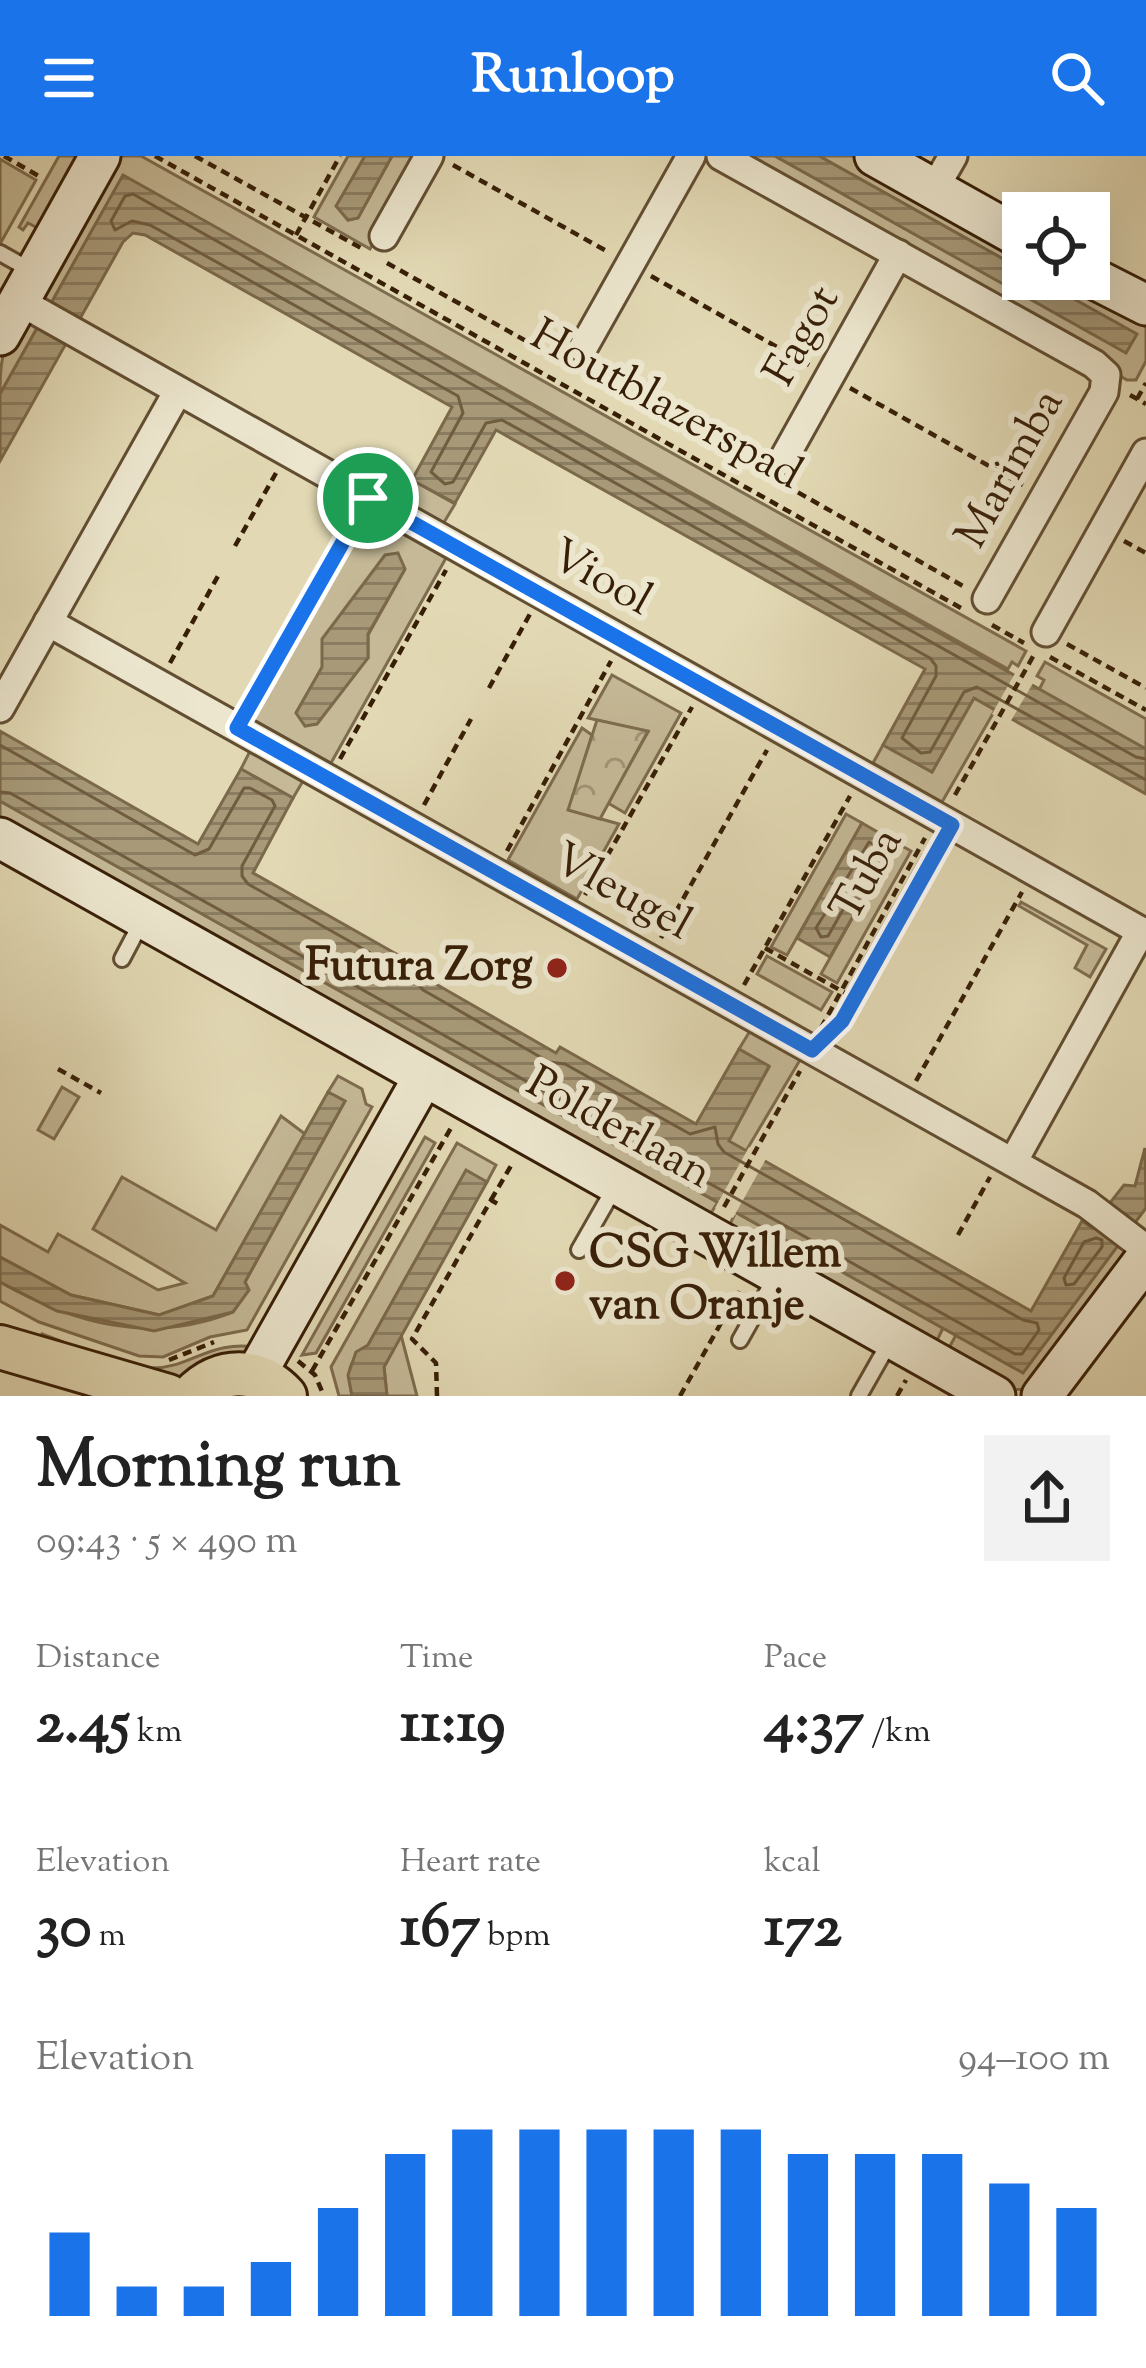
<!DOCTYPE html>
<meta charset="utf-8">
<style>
:root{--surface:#fff;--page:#f2f2f2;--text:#222;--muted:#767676;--accent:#1a73e8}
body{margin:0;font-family:"Sorts Mill Goudy",serif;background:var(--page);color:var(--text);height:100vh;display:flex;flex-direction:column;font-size:45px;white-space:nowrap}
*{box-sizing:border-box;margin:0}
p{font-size:39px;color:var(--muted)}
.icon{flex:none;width:66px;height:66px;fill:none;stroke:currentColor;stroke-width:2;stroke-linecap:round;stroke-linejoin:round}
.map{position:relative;height:1240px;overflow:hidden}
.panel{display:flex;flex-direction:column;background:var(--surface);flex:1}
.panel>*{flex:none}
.buttons{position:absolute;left:1002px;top:36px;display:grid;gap:24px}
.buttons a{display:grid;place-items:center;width:108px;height:108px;border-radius:0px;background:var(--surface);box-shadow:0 12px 48px #0002;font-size:60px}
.pin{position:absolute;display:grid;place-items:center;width:102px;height:102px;color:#fff;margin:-51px;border:6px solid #fff;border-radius:50%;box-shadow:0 3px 12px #0007}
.round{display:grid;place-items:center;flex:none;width:126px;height:126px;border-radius:0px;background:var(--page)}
.head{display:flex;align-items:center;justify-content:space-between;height:204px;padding:0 36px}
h1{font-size:66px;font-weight:700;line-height:90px}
.figures{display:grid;grid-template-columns:repeat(3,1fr);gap:18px;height:204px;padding:12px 36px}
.figures div{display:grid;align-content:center}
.figures b{font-size:60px;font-weight:700}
.figures small{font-size:33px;font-weight:400}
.figures p{font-size:33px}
.chart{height:336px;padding:24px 36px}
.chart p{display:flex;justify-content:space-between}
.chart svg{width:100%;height:216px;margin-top:12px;stroke:var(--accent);stroke-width:6}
header{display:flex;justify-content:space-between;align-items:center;height:156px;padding:0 36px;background:var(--accent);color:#fff;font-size:54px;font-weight:700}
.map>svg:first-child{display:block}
</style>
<header><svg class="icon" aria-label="menu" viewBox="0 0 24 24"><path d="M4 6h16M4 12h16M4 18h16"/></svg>Runloop<svg class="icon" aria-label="search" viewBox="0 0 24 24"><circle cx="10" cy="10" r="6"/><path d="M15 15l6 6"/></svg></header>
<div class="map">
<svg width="1146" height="1240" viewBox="0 0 1146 1240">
<defs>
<pattern id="park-crowns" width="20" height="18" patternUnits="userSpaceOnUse" patternTransform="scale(3)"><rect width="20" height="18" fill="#c5b997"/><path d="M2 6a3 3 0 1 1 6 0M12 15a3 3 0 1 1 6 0" fill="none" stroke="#a19679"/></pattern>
<pattern id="water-rules" width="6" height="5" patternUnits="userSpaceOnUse" patternTransform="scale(3)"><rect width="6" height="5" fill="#a89a79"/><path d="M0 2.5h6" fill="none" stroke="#8a7d61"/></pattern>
</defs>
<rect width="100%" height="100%" fill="#e2d9b4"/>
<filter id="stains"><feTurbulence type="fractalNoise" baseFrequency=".00167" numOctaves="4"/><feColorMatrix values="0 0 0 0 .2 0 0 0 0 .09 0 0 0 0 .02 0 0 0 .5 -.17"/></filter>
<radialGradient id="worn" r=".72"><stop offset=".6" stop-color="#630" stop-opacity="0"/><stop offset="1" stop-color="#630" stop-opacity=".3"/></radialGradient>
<g fill="#c5b997" stroke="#7e6c4f" stroke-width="3" fill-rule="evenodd">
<polygon points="59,0 75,0 77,3 43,75 28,67 23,74 19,71"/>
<path d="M112,0H141L1026,495L1018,510L1012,506L1008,513L123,20L0,238C0,189 7,177 43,143V135Z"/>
<polygon points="348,0 365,0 337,50 348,64 358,62 392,0 419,0 370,93 314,61"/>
<polygon points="740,0 775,0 1126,196 1136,178 1038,123 1074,123 1146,163 1146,205 1136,224 1127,224"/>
<polygon points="819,0 855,0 1023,94 1023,114"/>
<polygon points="0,3 36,24 0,88"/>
<polygon points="412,324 455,348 443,368 401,344"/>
<path d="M365,357L446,402L331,607L250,562ZM405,413L368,479V502L296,557L323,511Z"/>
<polygon points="1045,506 1146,563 1146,594 1039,534 1044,524 1037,520"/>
<polygon points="612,519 681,557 625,657 608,647 648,576 588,562"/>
<polygon points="974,542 995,554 942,646 873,607 883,589 932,616"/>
<polygon points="582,572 592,579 569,654 619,668 577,743 508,704"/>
<polygon points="250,595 303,625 293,642 241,613"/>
<polygon points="0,645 943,1172 933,1193 726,1076 734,1060 716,1049 706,1065 0,670"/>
<polygon points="846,658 862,667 787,799 771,791"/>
<polygon points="895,686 911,695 837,827 821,818"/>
<polygon points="923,699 929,702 853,836 848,833"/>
<polygon points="1021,746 1106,793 1090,821 1075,812 1087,789 1019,750"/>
<polygon points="767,800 832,836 821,854 757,818"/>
<polygon points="750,875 800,904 746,995 728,985 769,911 739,893"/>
<path d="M338,920L362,933L366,948L372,951L247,1174L210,1181L163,1201L139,1200L39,1166L0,1145V1126C75,1168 149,1189 233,1156L248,1134L245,1126L345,945L328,936Z"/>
<polygon points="62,931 79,941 54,983 38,974"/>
<polygon points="281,960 305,978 213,1140 160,1159 71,1139 0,1101 0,1069 48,1096 58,1078 158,1134 185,1127 93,1073 122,1021 216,1074"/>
<polygon points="425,981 435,987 316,1197 302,1199"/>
<path d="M457,987L496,1009L487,1026L466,1015L368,1189C349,1209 346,1209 352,1240H339L331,1211Z"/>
<polygon points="1118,1089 1133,1099 1029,1233 1008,1234 945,1199 956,1179 1023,1216"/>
<path d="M42,1178C71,1188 121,1213 152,1212C194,1212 208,1182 263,1192L161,1228L37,1190Z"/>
<polygon points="401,1179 417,1240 387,1240 384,1211"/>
</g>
<polygon fill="url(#park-crowns)" stroke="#7e6c4f" stroke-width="3" points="597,564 648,575 600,663 568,654"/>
<g fill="url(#water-rules)" stroke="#7b694b" stroke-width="3">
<polygon points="365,0 392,0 358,62 348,64 336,50"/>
<polygon points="775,0 819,0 1023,114 1023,123 1038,123 1137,178 1126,197"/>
<polygon points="123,19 1146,593 1146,638 974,542 932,616 883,589 925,513 496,274 455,347 412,324 452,251 145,79 133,77 123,86 0,305 0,238"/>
<polygon points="398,397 405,413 368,478 368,502 317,568 305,570 296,557 322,511 322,483 385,399"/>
<polygon points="0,575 198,688 241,613 293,642 253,717 430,817 427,823 556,897 560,891 696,968 739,893 769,910 729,985 1031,1155 1082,1065 1091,1071 1124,1029 1135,1030 1145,992 1146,1052 1023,1217 0,645"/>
<polygon points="862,667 895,686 830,801 797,782"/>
<polygon points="328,936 345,945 245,1126 249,1134 233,1156 154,1175 57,1155 0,1126 0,1101 71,1139 159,1159 213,1140"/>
<polygon points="466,1014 487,1026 384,1211 387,1240 352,1240 348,1219 356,1196 368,1189"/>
</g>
<g fill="#e2d9b4">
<polygon points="1018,512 1036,522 1009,568 992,558"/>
<polygon points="749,991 767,1001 733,1062 715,1052"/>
</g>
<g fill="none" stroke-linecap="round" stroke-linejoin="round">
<g stroke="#705c40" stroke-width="3">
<polyline points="0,589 195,699 209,693 244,632 250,632 272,644 275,650 242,710 242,720 248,728 413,821 423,834 549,906 565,908 690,978 715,971 718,988 724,996 1023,1164 1037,1167 1039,1174 1022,1198 1015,1198 10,637 0,636"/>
<polyline points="1146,603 1136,601 133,38 125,40 111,65 115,74 132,65 150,69 458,240 463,257 431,316 445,328 453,326 486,267 502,264 930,502 936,510 936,520 902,582 921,597 930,596 964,536 977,531 1146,624"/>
<polygon points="869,686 876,690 876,696 828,780 821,781 816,772"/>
<polygon points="1096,1082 1102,1084 1102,1091 1074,1128 1066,1129 1064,1122 1084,1086"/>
</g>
<g stroke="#624e32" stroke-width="20">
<g id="lane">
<polyline points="0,97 32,115"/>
<polyline points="122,803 141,767"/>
<polyline points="579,1094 615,1031"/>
<polyline points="740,1184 775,1122"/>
<polyline points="859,1240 889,1187"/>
</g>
</g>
<g stroke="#624e32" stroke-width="33">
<g id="street">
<polyline points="721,0 1094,208 1106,219 1104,236 987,443"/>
<polyline points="934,33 953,0"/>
<polyline points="384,80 429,0"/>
<polyline points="19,145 1146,778"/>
<polyline points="583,192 691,0"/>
<polyline points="783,304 898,98"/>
<polyline points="48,466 1087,1048 1146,1093"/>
<polyline points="1046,476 1146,297"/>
<polyline points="0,552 178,235"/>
<polyline points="1013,1006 1141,775"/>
</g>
</g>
<g stroke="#371f07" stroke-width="45">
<g id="secondary">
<polyline points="875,0 1023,83"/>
<polyline points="1089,120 1146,149"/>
<polyline points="0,179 100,0"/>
<polyline points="0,682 995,1240"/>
<polyline points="255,1220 424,920"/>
<polyline points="1042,1240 1146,1102"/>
</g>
</g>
<g stroke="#371f07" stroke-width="48">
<g id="primary">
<polyline points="0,1191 168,1240"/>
<path d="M192,1240C220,1211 258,1211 285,1240"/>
</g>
</g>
<g stroke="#371f07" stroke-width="4.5" stroke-dasharray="9 6" stroke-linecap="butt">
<polyline points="4,0 42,22"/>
<polyline points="155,0 961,452"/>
<polyline points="195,0 361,92"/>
<polyline points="453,9 610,97"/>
<polyline points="296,79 340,0"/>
<polyline points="387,107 560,204"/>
<polyline points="651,120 809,209"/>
<polyline points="586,218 759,315"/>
<polyline points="850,232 1023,329"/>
<polyline points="1130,239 1146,248"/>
<polyline points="1137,243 1146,227"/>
<polyline points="785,329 963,430"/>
<polyline points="1124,385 1146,397"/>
<polyline points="235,390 276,317"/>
<polyline points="992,469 1024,487"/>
<polyline points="1067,488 1146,532"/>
<polyline points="1050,501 1146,554"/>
<polyline points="170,507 218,420"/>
<polyline points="489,532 530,458"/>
<polyline points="249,552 355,363"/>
<polyline points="340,603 446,414"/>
<polyline points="955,639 1035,497"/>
<polyline points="424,649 471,563"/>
<polyline points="507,695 611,505"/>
<polyline points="585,739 692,551"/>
<polyline points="661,782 767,594"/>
<polyline points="765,792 854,842"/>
<polyline points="744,829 850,640"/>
<polyline points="821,872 925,682"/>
<polyline points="830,877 842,865 940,691"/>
<polyline points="58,913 101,937"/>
<polyline points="916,925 1022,736"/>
<polyline points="491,1044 512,1008"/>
<polyline points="724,1051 800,915"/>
<polyline points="958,1079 990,1021"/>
<polyline points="169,1204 214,1186"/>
<polyline points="298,1205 315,1219 324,1240"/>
<polyline points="312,1215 452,970"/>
<polyline points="437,1240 436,1207 412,1183 491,1044 501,1050"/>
<polyline points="680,1240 739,1135"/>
<polyline points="897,1240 906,1224"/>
</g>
<use href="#lane" stroke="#ece6ce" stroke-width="14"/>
<use href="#street" stroke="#ece6ce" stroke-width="27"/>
<use href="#secondary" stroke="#ece6ce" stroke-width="39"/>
<use href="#primary" stroke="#e2d9b4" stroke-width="42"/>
</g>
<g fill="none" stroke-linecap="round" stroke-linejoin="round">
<g stroke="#fff" stroke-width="24">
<polygon id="route" points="368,342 952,669 842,865 812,894 237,572"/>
</g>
<use href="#route" stroke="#1a73e8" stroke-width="15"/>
</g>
<g fill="#8f2418" stroke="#ece6ce" stroke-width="4.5">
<circle cx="557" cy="812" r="12"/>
<circle cx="565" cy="1125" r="12"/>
</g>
<g text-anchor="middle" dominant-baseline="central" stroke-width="12" stroke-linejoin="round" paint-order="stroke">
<g font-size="45" fill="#371f07" stroke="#ece6ce">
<text transform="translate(804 181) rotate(-61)">Fagot</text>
<text transform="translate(665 251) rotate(29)">Houtblazerspad</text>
<text transform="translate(1012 314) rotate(-61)">Marimba</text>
<text transform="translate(600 424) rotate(29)">Viool</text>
<text transform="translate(869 720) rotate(-61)">Tuba</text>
<text transform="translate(621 738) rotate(29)">Vleugel</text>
<text transform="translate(618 974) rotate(29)">Polderlaan</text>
</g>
<g font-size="45" font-weight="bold" fill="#371f07" stroke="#ece6ce" text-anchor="end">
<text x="533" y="812">Futura Zorg</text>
<text x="589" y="1099" text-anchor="start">CSG Willem<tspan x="589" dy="52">van Oranje</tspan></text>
</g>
</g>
<rect width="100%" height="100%" filter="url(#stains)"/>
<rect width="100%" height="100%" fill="url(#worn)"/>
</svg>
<div class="buttons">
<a><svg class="icon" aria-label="locate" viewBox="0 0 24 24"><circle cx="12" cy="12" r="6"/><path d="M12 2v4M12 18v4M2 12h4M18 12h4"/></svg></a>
</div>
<div class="pin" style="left:368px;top:342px;background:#1e9e55"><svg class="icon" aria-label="arrive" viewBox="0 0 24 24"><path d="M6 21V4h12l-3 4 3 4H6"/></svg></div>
</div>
<section class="panel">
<div class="head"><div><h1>Morning run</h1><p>09:43 · 5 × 490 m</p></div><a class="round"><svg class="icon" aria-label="share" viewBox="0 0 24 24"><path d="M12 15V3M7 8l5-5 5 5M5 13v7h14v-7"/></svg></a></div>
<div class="figures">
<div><p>Distance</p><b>2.45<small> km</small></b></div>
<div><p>Time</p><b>11:19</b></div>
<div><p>Pace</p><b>4:37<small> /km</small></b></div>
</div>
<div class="figures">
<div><p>Elevation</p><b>30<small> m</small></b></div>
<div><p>Heart rate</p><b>167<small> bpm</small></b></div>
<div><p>kcal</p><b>172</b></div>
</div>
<div class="chart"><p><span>Elevation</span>94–100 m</p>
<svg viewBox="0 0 160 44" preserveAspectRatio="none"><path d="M5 44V27M15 44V38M25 44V38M35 44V33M45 44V22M55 44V11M65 44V6M75 44V6M85 44V6M95 44V6M105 44V6M115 44V11M125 44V11M135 44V11M145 44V17M155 44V22"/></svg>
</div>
</section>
